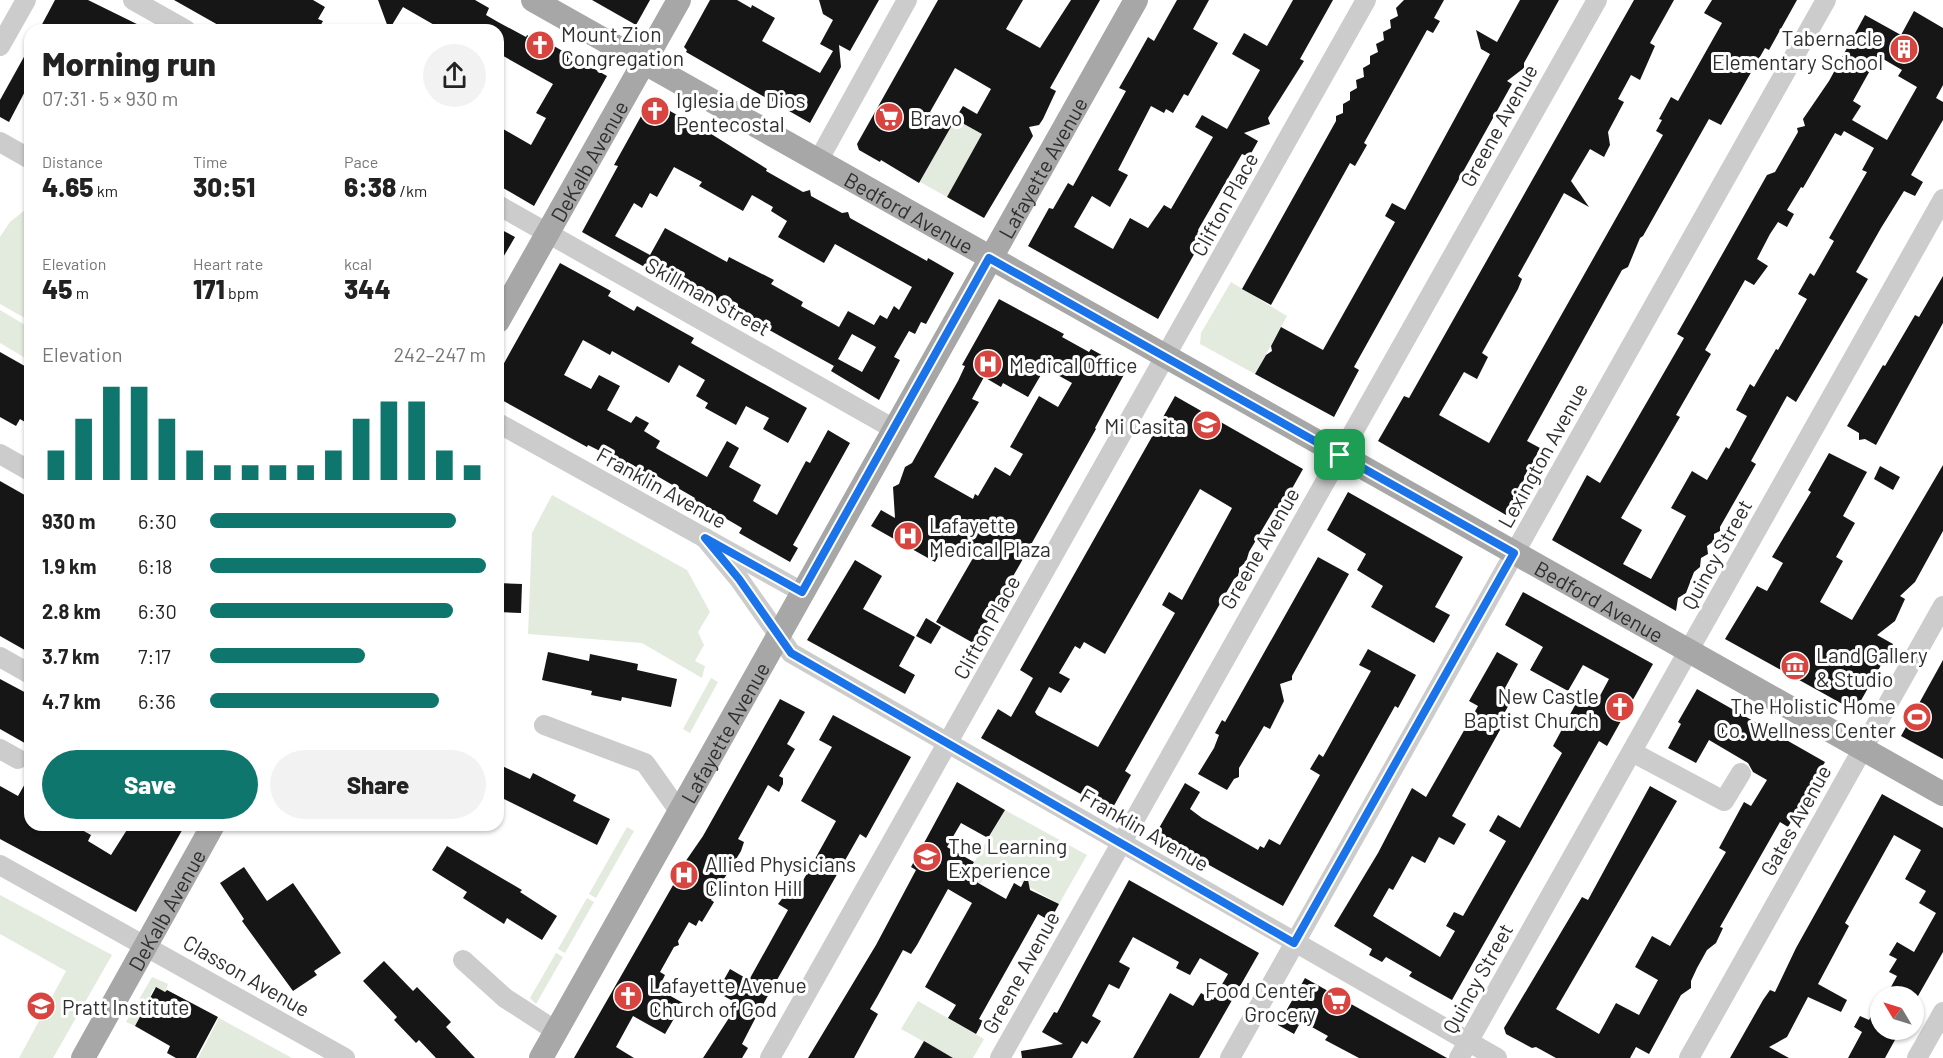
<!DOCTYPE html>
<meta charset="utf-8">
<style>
:root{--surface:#fff;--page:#f2f2f2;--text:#222;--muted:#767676;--accent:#0f766e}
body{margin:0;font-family:Barlow,sans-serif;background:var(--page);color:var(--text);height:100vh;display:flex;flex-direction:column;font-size:22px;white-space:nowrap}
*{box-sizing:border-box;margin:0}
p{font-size:20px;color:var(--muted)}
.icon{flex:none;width:33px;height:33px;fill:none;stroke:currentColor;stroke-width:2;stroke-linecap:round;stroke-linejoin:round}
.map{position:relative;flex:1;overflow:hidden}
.drawer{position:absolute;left:24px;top:24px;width:480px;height:807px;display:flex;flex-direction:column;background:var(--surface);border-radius:18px;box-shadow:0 2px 4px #0004}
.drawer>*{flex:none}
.needle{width:39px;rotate:308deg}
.tools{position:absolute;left:1870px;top:986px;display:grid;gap:12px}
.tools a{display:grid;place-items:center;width:54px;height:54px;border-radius:50%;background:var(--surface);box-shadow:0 2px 4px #0004;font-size:30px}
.pin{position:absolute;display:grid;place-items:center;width:51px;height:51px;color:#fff;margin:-26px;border-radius:12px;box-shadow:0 3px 9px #0006}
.round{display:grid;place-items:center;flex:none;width:63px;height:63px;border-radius:32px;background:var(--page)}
.headline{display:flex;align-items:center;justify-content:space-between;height:102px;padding:0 18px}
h1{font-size:33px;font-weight:800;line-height:45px}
.metrics{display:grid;grid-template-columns:repeat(3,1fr);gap:9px;height:102px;padding:6px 18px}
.metrics div{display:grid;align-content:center}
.metrics b{font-size:26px;font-weight:800}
.metrics small{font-size:16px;font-weight:400}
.metrics p{font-size:16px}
.chart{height:168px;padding:12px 18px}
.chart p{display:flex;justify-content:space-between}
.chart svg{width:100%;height:108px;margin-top:6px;stroke:var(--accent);stroke-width:6}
.primary-button{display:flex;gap:12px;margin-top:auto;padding:12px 18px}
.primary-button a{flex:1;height:69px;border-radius:36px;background:var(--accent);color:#fff;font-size:24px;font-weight:800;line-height:69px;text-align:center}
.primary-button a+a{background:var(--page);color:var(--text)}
ul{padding:0 18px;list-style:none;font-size:20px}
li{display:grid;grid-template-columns:96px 72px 1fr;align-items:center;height:45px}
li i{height:15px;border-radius:8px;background:var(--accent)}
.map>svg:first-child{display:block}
</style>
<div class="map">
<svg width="1943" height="1058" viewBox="0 0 1943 1058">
<rect width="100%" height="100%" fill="#fff"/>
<g fill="#e3ebde">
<polygon points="955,119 982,134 947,197 920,182"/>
<polygon points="30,206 30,321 0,304 0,237 10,222"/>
<polygon points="1231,282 1287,316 1255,374 1200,344 1201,333"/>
<polygon points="0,310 30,328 30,353 27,359 0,343"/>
<polygon points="552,495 687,570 710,612 698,632 704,645 695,661 705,666 702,678 642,643 528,634 532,533"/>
<polygon points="711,678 718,682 690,733 683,729"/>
<polygon points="1005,810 1087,855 1059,904 991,865 980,884 966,876"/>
<polygon points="627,827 634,831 596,898 589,894"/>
<polygon points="0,895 112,955 53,1058 19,1058 66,971 0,934"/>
<polygon points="587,898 594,902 565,953 558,949"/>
<polygon points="556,953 563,957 536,1004 530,998"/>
<polygon points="152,977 168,984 165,992 154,988 135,1026 126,1022"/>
<polygon points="918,1001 984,1039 973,1058 953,1058 901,1029"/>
<polygon points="219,1018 292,1058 198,1058"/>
</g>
<g fill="#161616" fill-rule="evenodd">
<polygon points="55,0 88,0 149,30 39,30"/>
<polygon points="174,0 313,0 325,7 318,19 323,21 318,30 227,30"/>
<polygon points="378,0 475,0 489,8 486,15 498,22 526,37 527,35 534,40 536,36 607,76 534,206 498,185 498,126 531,145 546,118 536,113 553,84 498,53 498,30 443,30 403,7 389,30"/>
<polygon points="592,0 650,0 636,25"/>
<polygon points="710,0 737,0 751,8 752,5 775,18 762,41 820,73 833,51 820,44 833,20 823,14 819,0 879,0 850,51 839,45 841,67 810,123 686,52 687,50 684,47"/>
<polygon points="938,0 1023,0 1006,29 1040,48 1071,0 1100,0 1050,88 1056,91 1043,119 1039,125 1029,127 1033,136 984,218 947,197 982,134 955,119 963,106 977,114 991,89 955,68 930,112 952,125 919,183 881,160 880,162 859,150 857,144"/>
<polygon points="1177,0 1209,0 1193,29 1218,43 1188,96 1184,94 1173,113 1166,109 1164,113 1151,106 1118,170 1128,175 1110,207 1092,196 1074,227 1113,249 1130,218 1148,228 1164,205 1171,209 1213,137 1195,127 1202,115 1227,129 1260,70 1232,54 1244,33 1267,46 1293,0 1333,0 1300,59 1304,61 1268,118 1270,124 1244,133 1258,141 1249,157 1242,154 1198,230 1200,235 1195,243 1197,249 1158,319 1028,246 1049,208 1053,209 1068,183 1073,186 1126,91 1119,88 1130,69 1148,37 1154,41"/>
<polygon points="1404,0 1444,0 1434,18 1440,21 1433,33 1427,30 1364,143 1367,145 1355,166 1350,163 1271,305 1242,289 1336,121 1336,116 1343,113 1343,104 1350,100 1350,92 1357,88 1356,80 1364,77 1363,68 1370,64 1370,56 1378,52 1376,44 1384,40 1383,32 1391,28 1390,20 1398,16 1396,8"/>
<polygon points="1520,0 1559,0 1524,63 1524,68 1507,81 1512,84 1354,367 1359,370 1334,417 1255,374 1266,355 1272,351 1271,346 1281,327 1323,350 1395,222 1385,216 1392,203 1405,210 1490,54 1481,49 1476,30 1497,42"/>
<polygon points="1634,0 1674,0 1650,43 1655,46 1640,80 1631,75 1618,99 1624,102 1608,132 1610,145 1604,157 1590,149 1571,181 1589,207 1564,193 1518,276 1522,279 1518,289 1482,353 1488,357 1477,379 1464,372 1439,415 1489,443 1663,135 1656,131 1662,120 1659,119 1671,97 1678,101 1722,23 1704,13 1712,0 1797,0 1769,50 1765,48 1721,125 1709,119 1643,236 1640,238 1628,267 1622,270 1527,441 1540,448 1506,515 1378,441 1404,396 1409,398"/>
<path d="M1914,11L1943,28V85L1936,98L1943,102V120L1911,175L1923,182L1915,196L1904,191L1881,228L1856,272L1868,279L1796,402L1787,396L1751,461L1756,464L1720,527V531L1714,534V541L1707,546L1708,554L1701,558L1700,567L1694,572L1686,593L1678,598L1676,611L1552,540L1587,475L1600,483L1684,338L1677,334L1706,283L1767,175L1775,172L1798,132L1797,128L1805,126L1803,119L1829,81L1865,15L1901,35ZM1878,56L1902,70L1898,76L1917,87L1887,140L1852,120L1861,106L1853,101ZM1844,131L1874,148L1862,170L1867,172L1829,238L1834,241L1814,276L1810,273L1798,294L1807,299L1778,350L1776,349L1754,387L1750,384L1736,410L1747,416L1729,449L1726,447L1707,480L1692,471L1671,508L1686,516L1651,579L1623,564L1642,530L1621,518L1680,417L1676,415L1711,354L1705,350L1745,280L1754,285L1768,266L1757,259L1770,234L1778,222L1787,227L1794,214L1787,210L1801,187L1803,188L1835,133L1841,136Z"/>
<polygon points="30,46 30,82 9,122 0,117 0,100"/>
<path d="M650,100L708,132L767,169L766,171L803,192L810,190L811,196L842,213L848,212L850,218L927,261L928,258L954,273L926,324L921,322L915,334L909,331L894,357L900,360L879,400L831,371L838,359L862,372L876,347L852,334L834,366L703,293L700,298L582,232L618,166L614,165ZM674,167L702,182L699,186L743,211L752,195L773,207L771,211L787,221L778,237L824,263L835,244L912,287L899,310L894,306L887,319L880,315L874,325L848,311L839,327L801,306L803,302L771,284L774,280L729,257L727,262L665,228L650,255L615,236L634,203L642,208L650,193L657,197Z"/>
<polygon points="498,228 515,237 498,266"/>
<polygon points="560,263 611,291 608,296 634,311 637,306 676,328 694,338 691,343 807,408 788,443 763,429 769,418 746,406 736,425 705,408 708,403 696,396 705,380 679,365 669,383 612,351 610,355 583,340 564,375 591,389 599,375 620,386 607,410 631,423 636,416 649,423 644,431 660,441 656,448 707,477 727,441 739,448 729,467 761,485 753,501 777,515 806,461 810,463 828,430 850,443 793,545 798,548 790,562 739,533 742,528 706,507 703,512 691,505 695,498 657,476 656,478 627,462 626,464 588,445 587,447 498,398 498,374"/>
<polygon points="1943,276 1943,323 1876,445 1865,439 1859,440 1859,433 1847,426 1883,365 1885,366 1915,315 1919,317"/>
<path d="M999,299L1064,334L1062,337L1089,352L1091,349L1127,369L1095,428L1096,429L975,644L936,622L973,558L946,543L935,562L871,526L881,510L895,518L893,487L899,484L905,467L912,463L932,427L958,381L965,366L962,365ZM1045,368L1072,383L1058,407L1039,396L1010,447L1023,454L1010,476L995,467L978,496L975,494L973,499L934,477L979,402L972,399L984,377L1001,387L1003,383L1028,397Z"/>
<polygon points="0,352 30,369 30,425 20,419 16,426 0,417"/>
<path d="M1175,396L1303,469L1280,510L1275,508L1249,552L1246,562L1239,568V575L1234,579L1125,771L1131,775L1111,811L981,738L998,709L1011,717L1033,678L1020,670ZM1200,489L1232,508L1182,600L1169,592L1162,605L1175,613L1098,747L1037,715L1035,712L1049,687L1061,693L1070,679L1059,673L1075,646L1080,649L1084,642L1105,654Z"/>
<polygon points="1829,453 1867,472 1843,516 1855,523 1836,557 1843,561 1820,602 1852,620 1943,465 1943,531 1915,582 1900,596 1905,599 1895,621 1877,635 1893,644 1855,711 1725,639 1757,586 1767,591 1783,563 1772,557 1811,492 1808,490"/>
<polygon points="1880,466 1900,477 1893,490 1874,479"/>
<polygon points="0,481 30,498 30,653 0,636"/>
<polygon points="1348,492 1463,557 1435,607 1450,615 1434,643 1371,607 1383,586 1357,570 1366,554 1327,530"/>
<polygon points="1318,557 1349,574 1292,676 1292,680 1280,684 1284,701 1270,729 1264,726 1239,768 1239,777 1234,779 1227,790 1198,774 1214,748 1219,735 1215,733 1222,720 1225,722"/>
<polygon points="855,560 882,576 863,609 915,637 899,666 915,675 905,694 807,640"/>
<polygon points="498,583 522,584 521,613 498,612"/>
<polygon points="1523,592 1653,664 1607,746 1599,741 1452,1000 1409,976 1412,972 1386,957 1382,962 1369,955 1372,949 1334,926 1378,853 1412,788 1426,797 1478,706 1469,701 1497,652 1518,664 1505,688 1515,694 1501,719 1505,721 1452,816 1466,824 1454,845 1439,837 1425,863 1412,856 1393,890 1389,888 1373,916 1440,957 1455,931 1446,926 1454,912 1463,916 1506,841 1489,831 1498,815 1520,828 1562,753 1553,746 1580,696 1595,705 1609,679 1583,665 1568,691 1530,670 1543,647 1505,625"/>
<polygon points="926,618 941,627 931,644 916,636"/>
<polygon points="1368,649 1416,675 1398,708 1395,706 1283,906 1155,835 1185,783 1200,792 1190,809 1202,818 1258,850 1260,846 1264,848 1269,839 1280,845 1320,775 1310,769 1319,754 1323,757 1371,671 1359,665"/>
<polygon points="548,652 589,661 590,654 638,664 637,670 677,679 671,707 622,697 621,701 591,695 592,691 542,680"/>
<polygon points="1943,660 1943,759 1901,736"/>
<polygon points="0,679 30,695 30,746 0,729"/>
<polygon points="1697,689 1825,762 1788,827 1780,822 1720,927 1723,928 1716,943 1707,950 1697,968 1691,981 1691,988 1681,995 1649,1054 1636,1047 1630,1058 1556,1058 1536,1047 1532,1048 1506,1034 1504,1028 1582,897 1588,900 1650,786 1677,801 1556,1009 1599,1034 1616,1003 1639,1015 1658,980 1635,967 1652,936 1670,946 1726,852 1719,848 1744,802 1751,806 1767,780 1753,772 1748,763 1709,740 1696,763 1668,748 1681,724 1678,722"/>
<polygon points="780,699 805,712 787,744 795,749 779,776 783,778 783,784 779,792 768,785 738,839 744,842 741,851 711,900 714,902 702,922 699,920 696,926 689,922 678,941 679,945 674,947 660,972 665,975 658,989 683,1003 665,1034 633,1016 616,1047 634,1058 574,1058 676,880 674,878 703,836"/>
<polygon points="833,715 911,757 866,838 860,834 757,1015 742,1044 748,1048 742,1058 703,1058 738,1004 717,992 730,969 749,980 788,910 778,904 794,883 800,886 836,821 801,801 832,747 819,740"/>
<polygon points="498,764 530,779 533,773 576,795 573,801 610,819 597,845 498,796"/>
<polygon points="30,775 30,825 73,825 91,835 88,841 111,855 130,825 185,825 136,912 0,839 0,786 18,796"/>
<polygon points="957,782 1005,810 988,838 961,823 947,847 974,862 966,876 1006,899 1014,883 1021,887 1027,875 1030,890 1059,904 1050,921 1038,914 979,1019 983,1021 976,1034 948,1018 956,1005 925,987 972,903 948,889 917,945 911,954 903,950 877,997 870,1009 878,1014 854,1058 808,1058 876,945 916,870 911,867"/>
<polygon points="1882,794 1943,828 1943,952 1918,996 1886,996 1897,976 1889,972 1897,959 1889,955 1897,942 1914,952 1936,913 1919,903 1926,891 1905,879 1921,850 1894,835 1845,923 1849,926 1818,984 1847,1000 1841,1012 1808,997 1787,1037 1769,1047 1789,1058 1730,1058 1763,1000 1770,990 1775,992 1796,948"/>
<polygon points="447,846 522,890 520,892 557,916 542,940 507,918 504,924 463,898 467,892 432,870"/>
<polygon points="244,867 267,901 293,883 341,953 314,971 317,975 293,991 242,921 244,919 220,883"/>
<polygon points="1129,880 1259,953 1199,1058 1133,1058 1170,993 1193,1006 1201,993 1213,1000 1228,974 1200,958 1190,975 1176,968 1179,962 1133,937 1119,962 1130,968 1119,989 1109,984 1092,1016 1101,1021 1087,1044 1082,1041 1072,1058 1022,1058 1021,1051 1063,1044 1042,1032 1054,1012 1057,1013"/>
<polygon points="384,961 413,991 417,987 451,1022 446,1027 475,1058 436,1058 419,1040 416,1043 394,1020 397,1017 363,981"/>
<polygon points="1305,978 1344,1000 1447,1058 1359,1058 1325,1040 1328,1036 1301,1021 1294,1034 1278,1025"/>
<polygon points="156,987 165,992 167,990 218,1017 196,1058 176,1058 167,1053 170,1046 135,1026"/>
<polygon points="1881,999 1881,1029 1901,1029 1885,1058 1848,1058 1862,1032 1854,1027 1860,1016 1869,1020"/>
<polygon points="924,1041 953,1058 914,1058"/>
</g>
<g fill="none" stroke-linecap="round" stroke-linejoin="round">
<g stroke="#ccc" stroke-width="20">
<polyline points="133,0 186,30"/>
<polyline points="0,46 26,0"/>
<polyline points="0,142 30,159"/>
<polyline points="818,161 907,0"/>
<polyline points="498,205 894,429"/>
<polyline points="498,423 802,592"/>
<polyline points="0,454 30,471"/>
<polyline points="705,538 739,579 791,653 1497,1058"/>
<polyline points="0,657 30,674"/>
<polyline points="544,725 645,763 679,811"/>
<polyline points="0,749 18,759"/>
<polyline points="1632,752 1724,801 1741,773"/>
<polyline points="0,865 345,1058"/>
<polyline points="463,960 505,998 556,1031"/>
<polyline points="770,1058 1366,0"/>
<polyline points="1000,1058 1597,0"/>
<polyline points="1230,1058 1826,0"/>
<polyline points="1459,1058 1943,199"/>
<polyline points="1689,1058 1943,606"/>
<polyline points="1917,1058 1943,1012"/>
</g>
<g stroke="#a7a7a7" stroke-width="24">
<path id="s1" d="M533,0L1943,794"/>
<path id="s2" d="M498,321L679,0"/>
<path id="s3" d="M83,1058L213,825"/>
<path id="s4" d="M541,1058L1136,0"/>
</g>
</g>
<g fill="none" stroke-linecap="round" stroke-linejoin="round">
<g stroke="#fff" stroke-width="12">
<polygon id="route" points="989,258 1514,553 1294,943 791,653 739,579 705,538 802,592"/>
</g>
<use href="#route" stroke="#1a73e8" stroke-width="8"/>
</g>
<defs>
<g id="church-disc" transform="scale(1.5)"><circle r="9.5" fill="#d8443f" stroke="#fff"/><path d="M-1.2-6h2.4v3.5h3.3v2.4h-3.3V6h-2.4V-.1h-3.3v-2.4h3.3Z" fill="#fff"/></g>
<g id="building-disc" transform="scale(1.5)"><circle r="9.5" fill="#d8443f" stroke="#fff"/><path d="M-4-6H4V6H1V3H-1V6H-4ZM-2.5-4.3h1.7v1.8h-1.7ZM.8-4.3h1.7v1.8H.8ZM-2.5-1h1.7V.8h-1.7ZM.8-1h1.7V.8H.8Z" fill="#fff"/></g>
<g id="supermarket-disc" transform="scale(1.5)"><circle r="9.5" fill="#d8443f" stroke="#fff"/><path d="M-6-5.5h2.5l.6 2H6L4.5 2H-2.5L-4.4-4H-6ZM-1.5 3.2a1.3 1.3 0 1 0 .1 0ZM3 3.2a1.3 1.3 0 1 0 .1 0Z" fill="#fff"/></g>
<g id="hospital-disc" transform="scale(1.5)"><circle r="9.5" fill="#d8443f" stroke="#fff"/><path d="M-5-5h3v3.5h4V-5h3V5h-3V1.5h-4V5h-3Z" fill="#fff"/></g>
<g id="school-disc" transform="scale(1.5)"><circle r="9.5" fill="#d8443f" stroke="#fff"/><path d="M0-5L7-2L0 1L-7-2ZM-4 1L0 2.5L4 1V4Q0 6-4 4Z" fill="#fff"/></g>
<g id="museum-disc" transform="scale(1.5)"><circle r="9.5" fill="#d8443f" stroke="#fff"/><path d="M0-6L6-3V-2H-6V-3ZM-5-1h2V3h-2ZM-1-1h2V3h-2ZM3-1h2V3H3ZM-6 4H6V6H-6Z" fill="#fff"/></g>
<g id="stadium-disc" transform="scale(1.5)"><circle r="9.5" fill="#d8443f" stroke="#fff"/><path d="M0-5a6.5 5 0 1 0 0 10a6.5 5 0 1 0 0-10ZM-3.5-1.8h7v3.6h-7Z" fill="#fff"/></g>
<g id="university-disc" transform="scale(1.5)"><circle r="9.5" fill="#d8443f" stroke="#fff"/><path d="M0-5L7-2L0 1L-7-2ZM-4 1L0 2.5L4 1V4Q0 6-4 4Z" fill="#fff"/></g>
</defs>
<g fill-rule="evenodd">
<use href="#church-disc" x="540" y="45"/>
<use href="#building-disc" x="1904" y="49"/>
<use href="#church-disc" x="655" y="111"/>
<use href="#supermarket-disc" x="889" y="117"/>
<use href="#hospital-disc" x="988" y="364"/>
<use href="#school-disc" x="1207" y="425"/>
<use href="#hospital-disc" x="908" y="536"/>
<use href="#museum-disc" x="1795" y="666"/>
<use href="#church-disc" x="1620" y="707"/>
<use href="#stadium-disc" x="1917" y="717"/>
<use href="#school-disc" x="927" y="857"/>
<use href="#hospital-disc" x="684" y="875"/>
<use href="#church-disc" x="628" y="996"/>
<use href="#supermarket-disc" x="1337" y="1001"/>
<use href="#university-disc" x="41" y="1006"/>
</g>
<g text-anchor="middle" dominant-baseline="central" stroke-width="6" stroke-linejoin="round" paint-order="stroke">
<g font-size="21" fill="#2f2f2f" stroke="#fff" text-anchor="start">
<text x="561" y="33">Mount Zion<tspan x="561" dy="24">Congregation</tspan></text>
<text x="1883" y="37" text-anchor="end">Tabernacle<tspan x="1883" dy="24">Elementary School</tspan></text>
<text x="676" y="99">Iglesia de Dios<tspan x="676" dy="24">Pentecostal</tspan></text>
<text x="910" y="117">Bravo</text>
<text x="1009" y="364">Medical Office</text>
<text x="1186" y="425" text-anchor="end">Mi Casita</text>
<text x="929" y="524">Lafayette<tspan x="929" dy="24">Medical Plaza</tspan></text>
<text x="1816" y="654">Land Gallery<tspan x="1816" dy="24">&amp; Studio</tspan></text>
<text x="1599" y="695" text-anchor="end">New Castle<tspan x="1599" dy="24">Baptist Church</tspan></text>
<text x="1896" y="705" text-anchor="end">The Holistic Home<tspan x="1896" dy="24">Co. Wellness Center</tspan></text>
<text x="948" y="845">The Learning<tspan x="948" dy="24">Experience</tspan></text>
<text x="705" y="863">Allied Physicians<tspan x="705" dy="24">Clinton Hill</tspan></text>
<text x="649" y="984">Lafayette Avenue<tspan x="649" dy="24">Church of God</tspan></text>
<text x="1316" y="989" text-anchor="end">Food Center<tspan x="1316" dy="24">Grocery</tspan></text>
<text x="62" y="1006">Pratt Institute</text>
</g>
<g font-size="21" fill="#2f2f2f" stroke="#fff">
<text transform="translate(1498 125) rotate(-61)">Greene Avenue</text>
<text stroke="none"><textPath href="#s2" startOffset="184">DeKalb Avenue</textPath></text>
<text stroke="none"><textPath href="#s4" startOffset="1022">Lafayette Avenue</textPath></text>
<text transform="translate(1224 204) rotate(-61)">Clifton Place</text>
<text stroke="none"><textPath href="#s1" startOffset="432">Bedford Avenue</textPath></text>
<text transform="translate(708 296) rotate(29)">Skillman Street</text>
<text transform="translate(1542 455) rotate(-61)">Lexington Avenue</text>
<text transform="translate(662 487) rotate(29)">Franklin Avenue</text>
<text transform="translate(1259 548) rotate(-60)">Greene Avenue</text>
<text transform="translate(1716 554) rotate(-61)">Quincy Street</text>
<text stroke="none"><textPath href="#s1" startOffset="1224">Bedford Avenue</textPath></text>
<text transform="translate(986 627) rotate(-61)">Clifton Place</text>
<text stroke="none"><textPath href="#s4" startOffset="374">Lafayette Avenue</textPath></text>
<text transform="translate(1795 820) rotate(-61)">Gates Avenue</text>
<text transform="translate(1145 829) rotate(30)">Franklin Avenue</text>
<text stroke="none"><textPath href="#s3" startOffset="170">DeKalb Avenue</textPath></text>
<text transform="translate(1020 972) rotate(-61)">Greene Avenue</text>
<text transform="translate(247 975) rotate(30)">Classon Avenue</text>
<text transform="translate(1477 978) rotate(-61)">Quincy Street</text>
</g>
</g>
</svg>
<div class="tools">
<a><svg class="needle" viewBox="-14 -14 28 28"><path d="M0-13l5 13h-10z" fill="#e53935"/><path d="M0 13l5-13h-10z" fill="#767676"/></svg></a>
</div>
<div class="pin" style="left:1340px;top:455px;background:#1e9e55"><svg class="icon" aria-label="arrive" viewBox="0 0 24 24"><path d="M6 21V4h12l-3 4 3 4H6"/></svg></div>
<section class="drawer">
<div class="headline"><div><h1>Morning run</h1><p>07:31 · 5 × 930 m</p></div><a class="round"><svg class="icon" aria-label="share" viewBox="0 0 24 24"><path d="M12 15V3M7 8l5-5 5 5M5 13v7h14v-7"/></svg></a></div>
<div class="metrics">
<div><p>Distance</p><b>4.65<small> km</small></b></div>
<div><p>Time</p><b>30:51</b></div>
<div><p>Pace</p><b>6:38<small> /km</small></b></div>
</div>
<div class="metrics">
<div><p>Elevation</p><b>45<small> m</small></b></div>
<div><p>Heart rate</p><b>171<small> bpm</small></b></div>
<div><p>kcal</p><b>344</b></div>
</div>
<div class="chart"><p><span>Elevation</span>242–247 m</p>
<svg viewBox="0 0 160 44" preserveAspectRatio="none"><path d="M5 44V32M15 44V19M25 44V6M35 44V6M45 44V19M55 44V32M65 44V38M75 44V38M85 44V38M95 44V38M105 44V32M115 44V19M125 44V12M135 44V12M145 44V32M155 44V38"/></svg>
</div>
<ul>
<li><b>930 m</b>6:30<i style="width:89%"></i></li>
<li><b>1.9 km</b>6:18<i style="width:100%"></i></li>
<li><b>2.8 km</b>6:30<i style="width:88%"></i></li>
<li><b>3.7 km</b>7:17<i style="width:56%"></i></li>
<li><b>4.7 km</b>6:36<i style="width:83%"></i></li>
</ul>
<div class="primary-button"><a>Save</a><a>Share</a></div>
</section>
</div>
